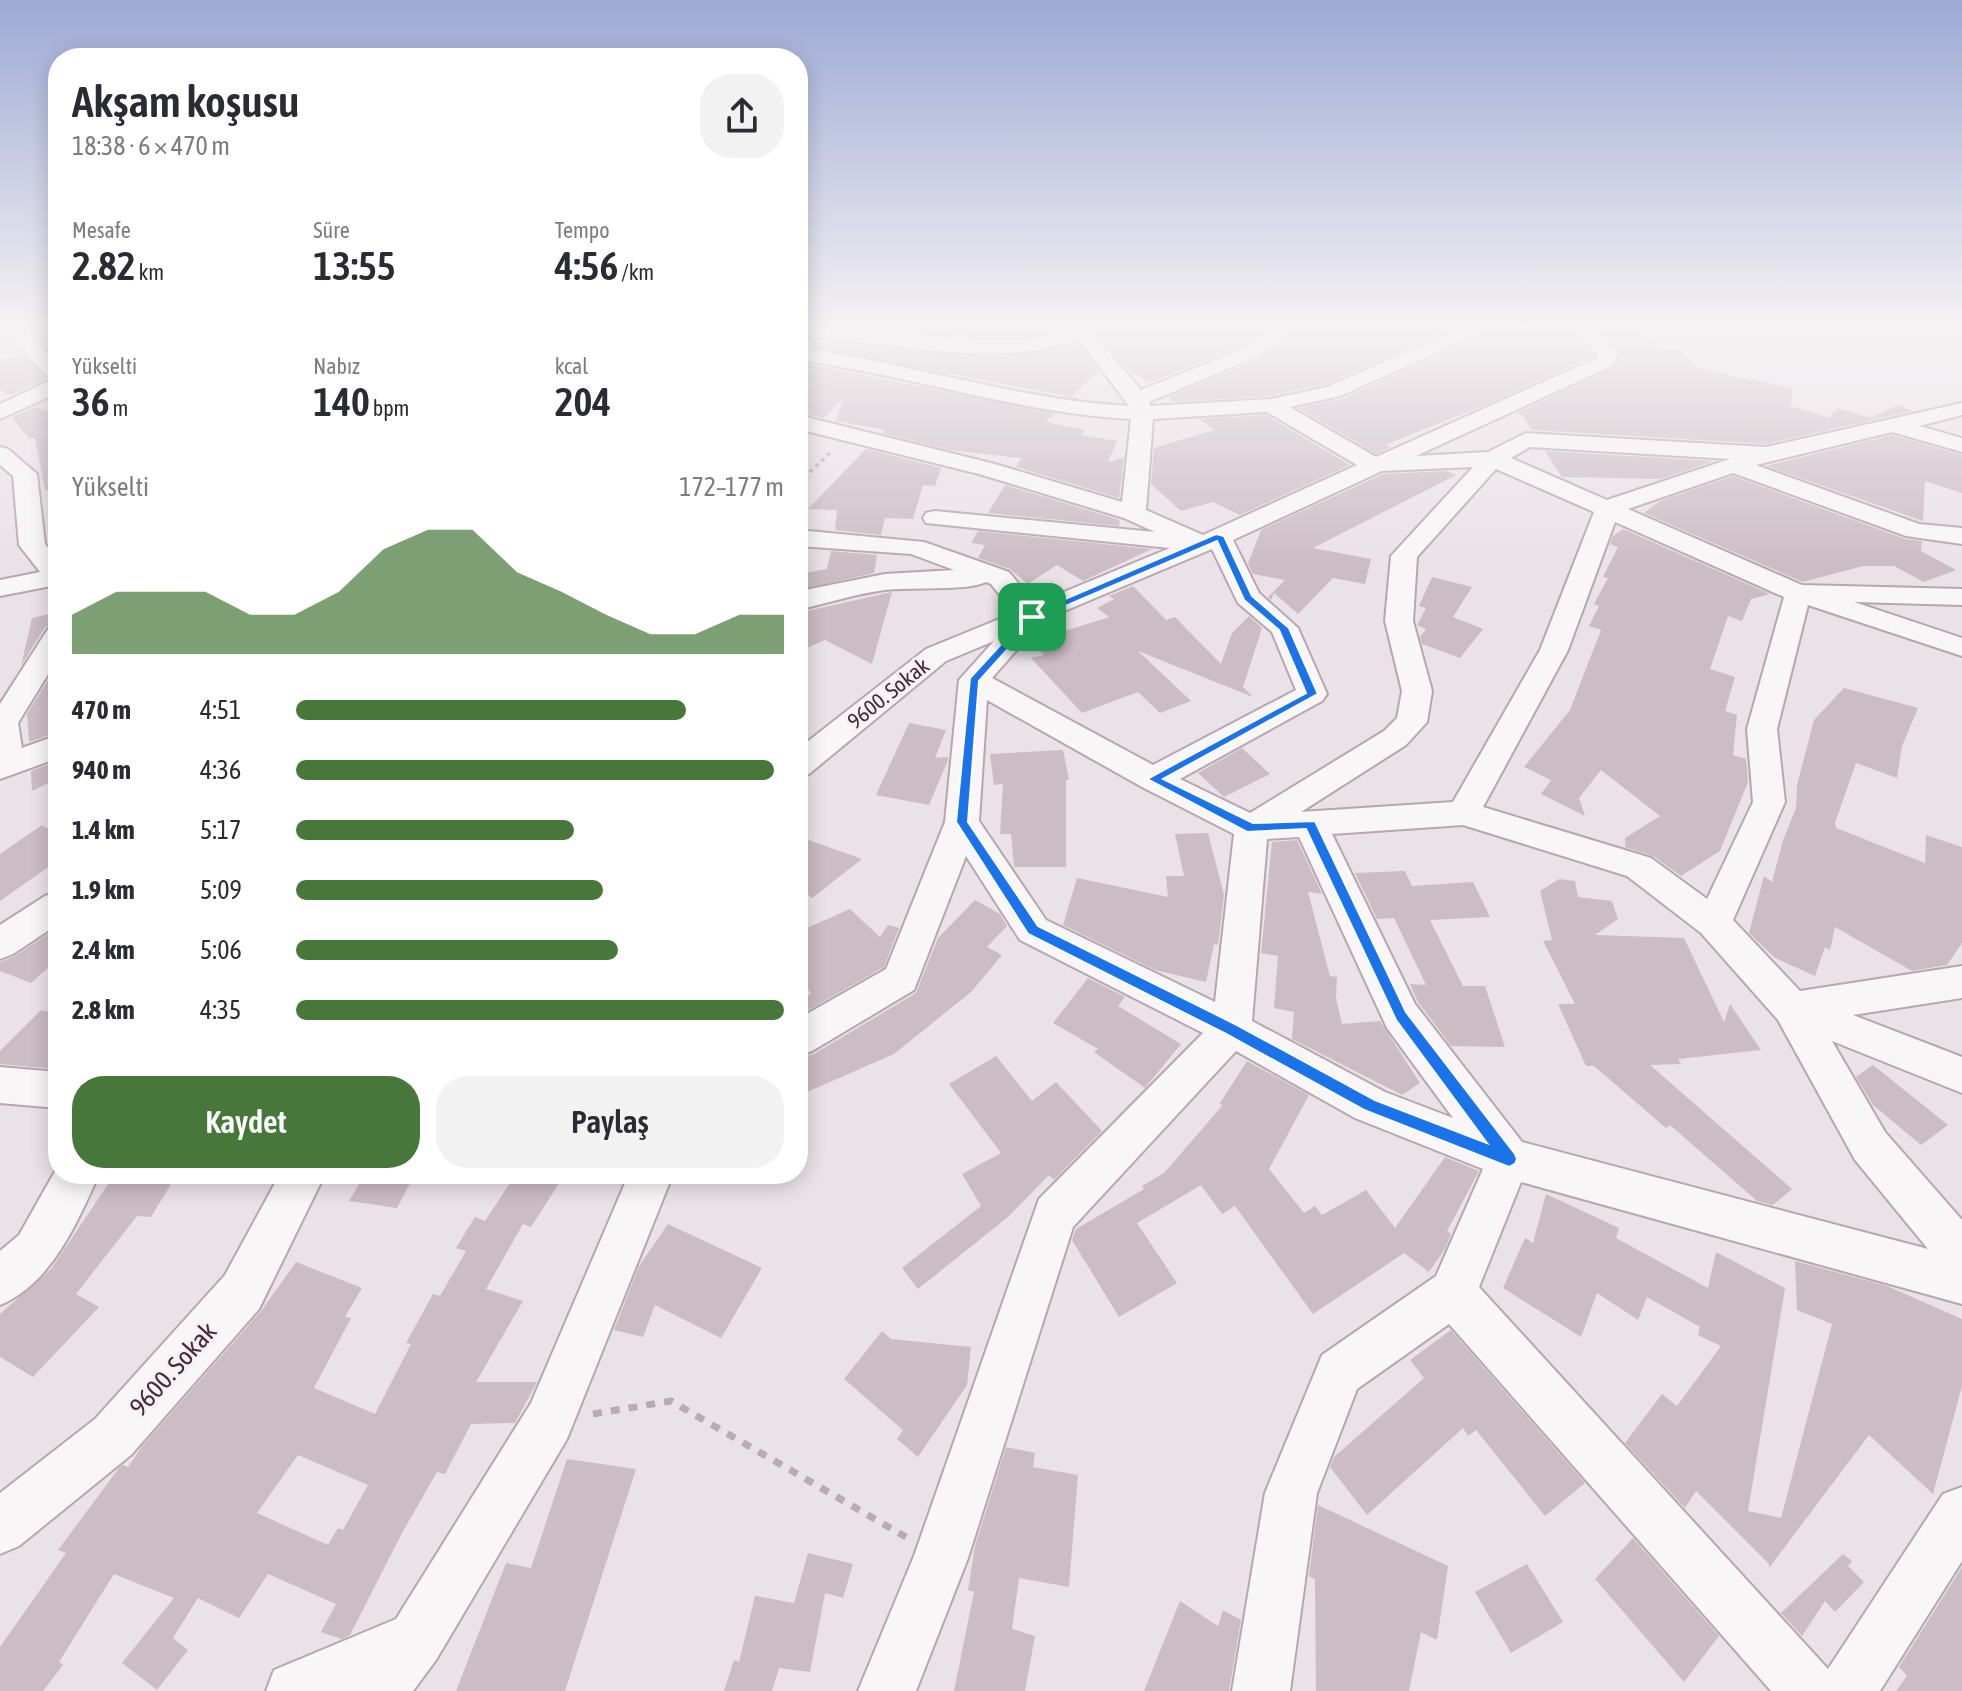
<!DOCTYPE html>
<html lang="tr">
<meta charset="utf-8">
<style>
:root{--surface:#fff;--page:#f2f2f3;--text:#2b2b33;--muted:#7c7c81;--accent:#47773a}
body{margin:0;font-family:"Asap Condensed",sans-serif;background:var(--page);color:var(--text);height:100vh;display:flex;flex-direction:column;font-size:30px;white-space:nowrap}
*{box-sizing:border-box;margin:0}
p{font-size:26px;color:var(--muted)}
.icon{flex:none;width:44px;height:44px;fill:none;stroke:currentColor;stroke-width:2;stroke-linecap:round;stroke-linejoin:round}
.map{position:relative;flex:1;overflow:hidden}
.panel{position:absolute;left:48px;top:48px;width:760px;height:1136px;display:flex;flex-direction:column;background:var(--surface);border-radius:32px;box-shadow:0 4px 20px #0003}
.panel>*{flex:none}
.pin{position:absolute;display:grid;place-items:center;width:68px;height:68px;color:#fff;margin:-34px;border-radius:16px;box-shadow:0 4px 12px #0006}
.round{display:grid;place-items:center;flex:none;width:84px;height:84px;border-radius:32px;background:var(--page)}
.head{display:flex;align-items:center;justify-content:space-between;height:136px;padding:0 24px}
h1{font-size:44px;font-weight:600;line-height:60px}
.figures{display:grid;grid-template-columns:repeat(3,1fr);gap:12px;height:136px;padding:8px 24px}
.figures div{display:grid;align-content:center}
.figures b{font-size:40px;font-weight:600}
.figures small{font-size:22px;font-weight:400}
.figures p{font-size:22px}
.chart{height:224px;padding:16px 24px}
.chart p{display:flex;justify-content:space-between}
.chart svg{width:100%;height:144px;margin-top:8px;fill:var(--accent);opacity:.7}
.action{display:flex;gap:16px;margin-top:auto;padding:16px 24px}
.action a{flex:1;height:92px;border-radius:32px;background:var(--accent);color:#fff;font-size:32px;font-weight:600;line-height:92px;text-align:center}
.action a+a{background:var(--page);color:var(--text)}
ul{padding:0 24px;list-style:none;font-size:26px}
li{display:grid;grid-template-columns:128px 96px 1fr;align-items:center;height:60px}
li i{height:20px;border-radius:10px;background:var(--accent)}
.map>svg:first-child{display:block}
</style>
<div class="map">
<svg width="1962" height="1691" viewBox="0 0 1962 1691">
<rect width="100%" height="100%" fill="#ebe2e7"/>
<g fill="#ccbcc4" fill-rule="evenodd">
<polygon points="896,330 1058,330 1026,336 989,337"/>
<polygon points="1103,330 1267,330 1241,346 1149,383 1124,366 1099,335"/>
<polygon points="1298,330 1449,330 1326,384 1271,396 1175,402 1168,397 1257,360"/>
<polygon points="1484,330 1569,330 1595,355 1488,404 1385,445 1391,447 1376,454 1298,408 1341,399 1480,337"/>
<polygon points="1594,330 1636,330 1659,349 1680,350 1698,369 1792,388 1791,406 1829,418 1838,408 1870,418 1898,405 1913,411 1766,444 1532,430 1523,416 1517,413 1617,366 1620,350 1610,339"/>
<polygon points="813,340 977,356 1046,351 1078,343 1098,371 1071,397 809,347"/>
<polygon points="23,355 46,379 11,395 0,390 0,360"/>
<polygon points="801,363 1055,413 1045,422 1085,430 1081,435 1117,441 1108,462 1124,457 1119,498 1016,467 1021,458 949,450 882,433 885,430 836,421 843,398 824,418 798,412"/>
<polygon points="35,407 58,414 58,489 45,490 35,438 29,439 12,417"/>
<polygon points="1266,415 1350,465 1240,515 1213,502 1181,511 1151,484 1154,448 1214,430 1199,419"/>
<polygon points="1892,435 1962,455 1962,493 1925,481 1923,521 1766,466"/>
<polygon points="866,449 941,468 935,486 923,485 913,519 885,518 881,535 835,530 837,510 808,509"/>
<polygon points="1545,451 1714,461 1661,479 1562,477"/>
<polygon points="1446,471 1456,475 1313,548 1371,559 1365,584 1333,578 1298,614 1274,593 1271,600 1268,597 1285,580 1253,574 1248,564 1261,530 1383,474"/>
<polygon points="1733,476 1905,539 1922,541 1921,551 1956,570 1924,582 1894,566 1863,566 1803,582 1644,513 1660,501"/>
<polygon points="1005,485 1120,520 1119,526 988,513"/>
<polygon points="1623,529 1770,594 1751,599 1742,621 1728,616 1710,669 1735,677 1725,711 1737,715 1733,755 1746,759 1748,782 1720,851 1681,876 1653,856 1625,847 1625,838 1660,816 1601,770 1579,798 1585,816 1541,794 1551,780 1524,767 1570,710 1601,630 1589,626 1599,606 1594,604 1608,578 1603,577 1618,547 1610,544 1613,536"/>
<polygon points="978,531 1152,549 1083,581 1057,565 1028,584 1010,569 978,558 985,545 971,543"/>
<polygon points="831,551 877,555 874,573 798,590 798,585 807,584 804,573 827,569"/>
<polygon points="1432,577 1472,587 1453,617 1483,629 1460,658 1422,644 1420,637 1426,629 1417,625 1426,608 1419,606"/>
<polygon points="1133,586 1166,620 1175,617 1221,664 1232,633 1249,616 1262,628 1243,687 1253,697 1138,651 1191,701 1160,713 1138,692 1082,713 1031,658 1044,655 1033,641 1109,617 1097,608 1114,599 1109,596"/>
<polygon points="892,592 872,664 825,640 798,652 798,613"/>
<polygon points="58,612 58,623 45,627 21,666 32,618"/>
<polygon points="58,664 58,732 29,742 27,714"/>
<polygon points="1844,688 1918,708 1902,746 1897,778 1856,763 1835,823 1836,828 1925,863 1926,835 1962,847 1962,943 1947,965 1912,971 1835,927 1830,950 1825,947 1815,976 1775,958 1749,933 1764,876 1772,882 1783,840 1796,808 1797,785 1814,720"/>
<polygon points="909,723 946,730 935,758 948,757 948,760 929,805 876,795"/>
<polygon points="1242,748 1270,774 1224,797 1198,773"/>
<polygon points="1063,750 1069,780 1066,780 1066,867 1014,867 1011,834 1000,834 1003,784 994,785 990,754"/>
<polygon points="58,761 58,778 32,791 31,771"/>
<polygon points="42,825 58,834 58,860 0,901 0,854"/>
<polygon points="1208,833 1224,895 1218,945 1214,944 1206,982 1155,970 1063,925 1077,878 1168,897 1166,876 1184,876 1175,834"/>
<polygon points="798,836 831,848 862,859 812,898 798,887"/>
<polygon points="1297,840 1322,894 1308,892 1330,976 1337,977 1336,998 1342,1024 1380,1021 1420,1083 1402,1095 1292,1039 1294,1012 1274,1008 1278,956 1261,953 1272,842"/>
<polygon points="1405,871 1412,886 1473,882 1490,917 1430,920 1463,986 1485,986 1505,1047 1451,1046 1418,1002 1410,984 1426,985 1394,918 1377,919 1355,873"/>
<polygon points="1559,879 1575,881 1578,897 1612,901 1618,919 1595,935 1684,938 1724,1022 1730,1004 1761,1050 1678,1059 1681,1064 1650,1065 1792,1189 1773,1205 1757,1201 1670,1125 1666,1128 1594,1066 1586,1066 1558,1004 1575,1004 1543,941 1552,940 1540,891"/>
<polygon points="975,900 1000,914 1007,926 987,947 1002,955 971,992 894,1054 798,1096 798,1059 814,1054 916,993 938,938"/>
<polygon points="850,909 880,937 888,925 899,928 884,967 798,1016 798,1000 811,994 798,971 798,932"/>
<polygon points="48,934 58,938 58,959 31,983 0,971 0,962 15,956"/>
<polygon points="1088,978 1125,997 1118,1006 1181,1044 1145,1088 1094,1052 1098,1049 1053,1023"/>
<polygon points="41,1010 58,1014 58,1069 0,1064 0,1051"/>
<polygon points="996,1056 1032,1101 1056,1082 1102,1131 1054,1180 1049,1175 1008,1217 918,1289 902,1268 981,1206 962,1174 1001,1153 949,1084"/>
<polygon points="1247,1061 1309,1095 1269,1169 1304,1213 1315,1206 1322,1215 1366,1190 1395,1228 1445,1157 1479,1171 1447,1231 1451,1234 1445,1249 1429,1272 1404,1253 1313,1314 1235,1206 1222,1214 1201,1185 1137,1223 1177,1283 1119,1317 1072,1240 1076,1229 1144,1189 1142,1186 1164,1173 1222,1106 1220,1103"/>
<polygon points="1873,1065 1948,1125 1921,1145 1873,1105 1856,1077"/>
<polygon points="115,1174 177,1174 151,1217 137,1216 76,1294 99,1307 33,1377 0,1357 0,1314 51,1269"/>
<polygon points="365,1174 415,1174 397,1208 349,1201"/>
<path d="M516,1174H565L531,1227L523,1224L486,1289L523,1301L476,1382H537L515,1423L471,1424L445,1474L437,1472L402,1533L350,1635L342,1639L321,1632L336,1604L268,1574L239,1618L198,1598L173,1638L188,1650L157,1690L122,1663L174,1598L114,1574L59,1662L63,1665L43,1691H0V1647L66,1553L58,1550L119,1468L123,1465L128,1467L143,1445L261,1311L296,1262L362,1288L345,1317L351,1318L314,1388L375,1414L411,1344L406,1343L433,1294L440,1296L466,1251L456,1248L475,1217L485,1221ZM298,1455L368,1485L343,1530L338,1528L328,1545L257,1513Z"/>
<polygon points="1546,1194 1619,1228 1616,1238 1708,1288 1716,1252 1785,1288 1748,1511 1781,1518 1832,1324 1797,1310 1795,1261 1887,1286 1962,1319 1962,1386 1933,1494 1869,1435 1769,1568 1769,1564 1696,1491 1685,1508 1625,1443 1662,1394 1677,1406 1721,1346 1698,1335 1700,1327 1647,1297 1638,1320 1597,1293 1581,1337 1503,1288 1525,1238 1533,1243"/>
<polygon points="668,1224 762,1268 721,1338 655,1305 643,1337 614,1330 639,1266"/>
<polygon points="1451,1330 1585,1483 1545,1516 1476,1430 1468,1436 1463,1428 1367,1515 1330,1467 1334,1457 1424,1378 1410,1360"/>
<polygon points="882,1331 891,1339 971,1347 967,1385 918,1457 897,1439 903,1430 844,1379"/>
<polygon points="1006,1447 1035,1453 1033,1467 1078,1475 1069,1587 1019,1578 1012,1629 1035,1636 1025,1691 954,1691 974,1592 968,1590 975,1546"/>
<polygon points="567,1459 636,1469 565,1691 456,1691 506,1563 531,1568"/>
<polygon points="1318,1505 1448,1566 1437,1640 1421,1632 1409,1691 1316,1691 1315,1579 1309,1576"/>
<polygon points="1633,1538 1719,1636 1684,1682 1595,1579"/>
<polygon points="808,1553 853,1564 843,1598 825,1593 810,1672 779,1668 772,1691 724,1691 734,1660 739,1662 755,1596 794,1603"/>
<polygon points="1843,1554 1852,1561 1848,1566 1864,1582 1835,1612 1825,1601 1802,1636 1781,1613"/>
<polygon points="1527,1564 1563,1622 1511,1653 1475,1592"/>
<polygon points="1962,1567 1962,1691 1896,1691 1907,1676 1899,1667"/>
<polygon points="1180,1601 1218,1626 1223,1610 1241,1620 1229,1691 1144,1691"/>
</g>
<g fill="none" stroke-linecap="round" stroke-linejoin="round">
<g stroke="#b6a7ae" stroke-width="4">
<g id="minor">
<polygon points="9,330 27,330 58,364 58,393 0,419 0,404 51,380 13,341"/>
<path d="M798,330H861L989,340L1026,339L1072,330H1100L1095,335L1141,390L1242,349L1272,330H1295L1256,357L1149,402L1151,406L1271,399L1327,387L1456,330H1481L1479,334L1340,396L1290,407L1376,457L1597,358L1598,354L1572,330C1594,330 1604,334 1618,352L1614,365L1416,456L1488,452L1526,433L1766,447L1962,403V415L1919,426L1962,438V452L1892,432L1756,465L1919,524L1962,528V544L1906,536L1733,473L1628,509L1802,585L1962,589V605L1854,602L1962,638V656L1808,605L1777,729L1785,802L1733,920L1800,991L1962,966V998L1853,1015L1962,1057V1093L1832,1041L1885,1132L1962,1220V1304L1521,1182L1479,1287L1828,1669L1943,1494L1962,1487V1561L1880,1691H1771L1449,1324L1357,1389L1317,1493L1290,1691H1232L1265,1493L1322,1355L1436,1276L1483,1169L1355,1118L1236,1051L1073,1227L968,1558L916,1691H858L914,1556L1039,1199L1203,1033L1020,940L966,856L914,990L812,1051L798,1056V1019L886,969L945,822L959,680L994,641L946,661L809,774L798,777V749L926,649L1014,613L991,584L986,582C969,591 909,587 885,590C855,594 827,603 798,610V593L810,589L885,574L954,570L911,554L798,546V530L924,542L1009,572L1035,604L1170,548L926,523L923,518L926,513L935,511L1155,532L1124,518L979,474L798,429V415L995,464L1122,502L1131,419C1018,413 910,375 798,360V348C909,362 1017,400 1129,406L1079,340C993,369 892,343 804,336L798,334ZM1267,412L1357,465L1203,535L1146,510L1153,419ZM1530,447L1730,459L1607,500L1511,458ZM1473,467L1391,556L1385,621L1402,691L1397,718L1384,731L1250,813L1180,779L1322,701L1327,694L1298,628L1259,593L1233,540L1382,471ZM1496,469L1594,512L1540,650L1453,802L1301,812L1406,745L1427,722L1432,691L1413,621L1417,557ZM1615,522L1784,597L1747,729L1753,802L1707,899L1651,858L1483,807L1568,650ZM1212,549L1238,603L1272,632L1296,690L1153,765L992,678L1043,620ZM987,700L1142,787L1234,834L1215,1002L1046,920L979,821ZM1463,825L1627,876L1701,933L1778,1020L1855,1160L1928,1249L1522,1142L1415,1004L1332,834ZM1299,837L1387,1028L1453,1118L1385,1092L1252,1021L1267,839Z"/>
<polygon points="0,447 8,449 37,474 45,544 58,560 58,588 51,586 0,596 0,580 40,572 19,545 13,476 0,465"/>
<polygon points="58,626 58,658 18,723 22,748 58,735 58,758 0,779 0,704 48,629"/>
<polygon points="58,892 58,924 13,954 0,959 0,925 45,896"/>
<polygon points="0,1067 58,1072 58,1108 0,1103"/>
<path d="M58,1166V1174H99C77,1223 52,1283 0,1305V1251L19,1235Z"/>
<polygon points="280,1174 325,1174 259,1309 131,1455 19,1546 0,1554 0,1493 95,1419 225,1275"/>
<polygon points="629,1174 673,1174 567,1439 436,1660 413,1691 266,1691 274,1670 396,1619 531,1403"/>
</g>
</g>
<polyline stroke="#b8acb2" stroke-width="3" stroke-dasharray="4 4" stroke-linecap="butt" points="798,483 830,453"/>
<polyline stroke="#b8acb2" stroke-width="7" stroke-dasharray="9 9" stroke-linecap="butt" points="593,1414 671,1401 906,1537"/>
<use href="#minor" fill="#f9f6f7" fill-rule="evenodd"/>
</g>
<linearGradient id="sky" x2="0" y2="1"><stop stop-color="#9daad5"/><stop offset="0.58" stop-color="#f6f2f4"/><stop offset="1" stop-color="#f6f2f4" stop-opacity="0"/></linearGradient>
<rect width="1962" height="566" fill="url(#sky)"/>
<path fill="#1a73e8" stroke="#fff" stroke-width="2" fill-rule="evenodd" d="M1216,534L1224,536L1252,596L1289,628L1318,694L1163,779L1253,823L1315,821L1406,1012L1515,1154L1517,1159L1515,1164L1509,1167L1364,1110L1226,1034L1028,934L956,822L970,678L1028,615ZM1217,541L1244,600L1279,630L1306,693L1147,779L1247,832L1306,829L1396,1020L1487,1143L1375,1100L1237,1025L1038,926L968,822L979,681L1035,619Z"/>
<g text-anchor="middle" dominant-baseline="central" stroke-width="6" stroke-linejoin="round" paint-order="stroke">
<g font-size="22" fill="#442936" stroke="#f8f2f6">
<text transform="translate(888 693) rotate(-39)">9600. Sokak</text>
</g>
<g font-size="26" fill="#442936" stroke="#f8f2f6">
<text transform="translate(173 1369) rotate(-48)">9600. Sokak</text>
</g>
</g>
</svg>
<div class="pin" style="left:1032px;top:617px;background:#1e9e55"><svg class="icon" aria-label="arrive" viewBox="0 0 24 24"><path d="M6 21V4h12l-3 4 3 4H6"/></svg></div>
<section class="panel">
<div class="head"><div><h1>Akşam koşusu</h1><p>18:38 · 6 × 470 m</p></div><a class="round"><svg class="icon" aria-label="share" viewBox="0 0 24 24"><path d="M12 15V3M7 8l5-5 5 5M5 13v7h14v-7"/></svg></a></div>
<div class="figures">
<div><p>Mesafe</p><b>2.82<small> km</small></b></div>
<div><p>Süre</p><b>13:55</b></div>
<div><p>Tempo</p><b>4:56<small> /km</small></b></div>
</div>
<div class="figures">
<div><p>Yükselti</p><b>36<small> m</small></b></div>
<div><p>Nabız</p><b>140<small> bpm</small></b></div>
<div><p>kcal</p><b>204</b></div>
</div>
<div class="chart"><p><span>Yükselti</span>172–177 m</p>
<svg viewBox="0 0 160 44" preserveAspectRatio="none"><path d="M0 44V32L10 25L20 25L30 25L40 32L50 32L60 25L70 12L80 6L90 6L100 19L110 25L120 32L130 38L140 38L150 32L160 32V44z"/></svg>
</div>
<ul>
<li><b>470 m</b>4:51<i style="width:80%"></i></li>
<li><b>940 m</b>4:36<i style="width:98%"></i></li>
<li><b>1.4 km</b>5:17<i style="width:57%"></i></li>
<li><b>1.9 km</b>5:09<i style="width:63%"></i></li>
<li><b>2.4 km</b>5:06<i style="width:66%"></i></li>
<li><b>2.8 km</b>4:35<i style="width:100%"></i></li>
</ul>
<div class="action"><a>Kaydet</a><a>Paylaş</a></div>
</section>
</div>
